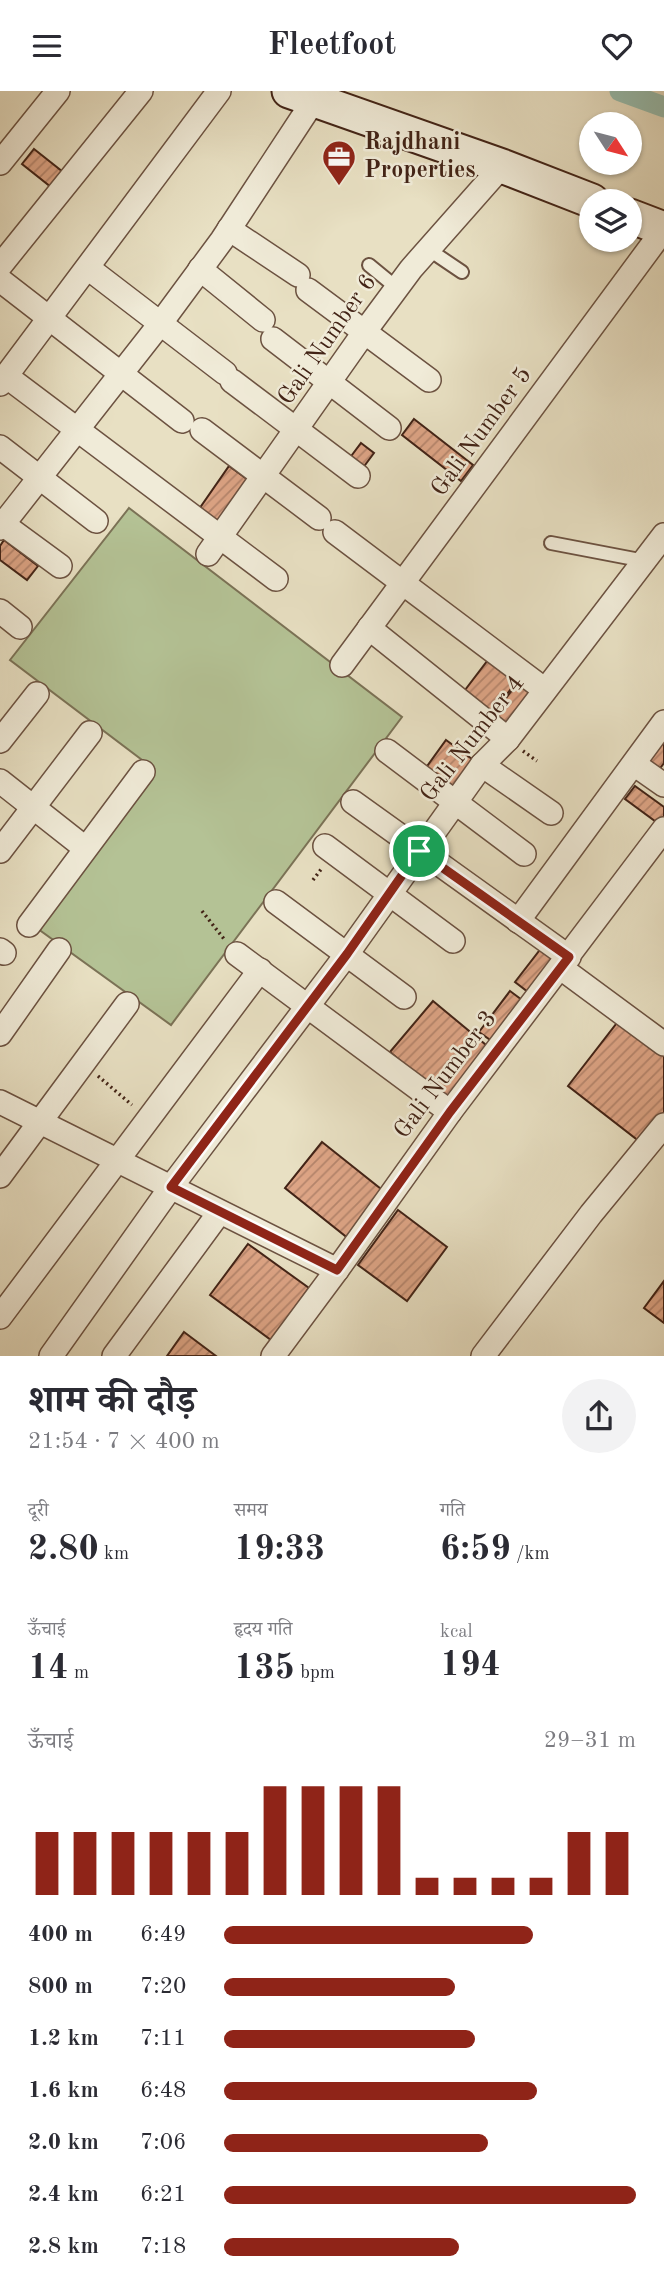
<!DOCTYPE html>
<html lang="hi">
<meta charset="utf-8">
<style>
:root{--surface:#fff;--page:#f2f2f3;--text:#2b2b33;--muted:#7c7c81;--accent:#8f2418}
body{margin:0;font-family:"Old Standard TT","Noto Serif Devanagari",serif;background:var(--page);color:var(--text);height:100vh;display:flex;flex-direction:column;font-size:26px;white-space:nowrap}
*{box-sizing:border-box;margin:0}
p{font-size:23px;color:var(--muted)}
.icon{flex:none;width:38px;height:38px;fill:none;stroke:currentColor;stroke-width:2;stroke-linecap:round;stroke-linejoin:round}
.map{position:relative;height:1265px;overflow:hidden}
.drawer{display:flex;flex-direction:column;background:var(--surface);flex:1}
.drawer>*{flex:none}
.needle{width:46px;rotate:126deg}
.tools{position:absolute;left:579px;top:21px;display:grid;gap:14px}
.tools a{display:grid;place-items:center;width:63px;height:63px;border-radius:50%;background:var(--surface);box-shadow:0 2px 5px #0004;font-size:35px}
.pin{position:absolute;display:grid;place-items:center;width:60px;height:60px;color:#fff;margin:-30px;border:4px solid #fff;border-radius:50%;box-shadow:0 2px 7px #0007}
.round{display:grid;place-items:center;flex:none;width:74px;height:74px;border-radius:37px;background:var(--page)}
.headline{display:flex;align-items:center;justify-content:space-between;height:119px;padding:0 28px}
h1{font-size:38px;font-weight:700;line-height:52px}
.stats{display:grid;grid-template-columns:repeat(3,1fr);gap:10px;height:119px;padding:7px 28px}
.stats div{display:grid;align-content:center}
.stats b{font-size:35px;font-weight:700}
.stats small{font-size:19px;font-weight:400}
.stats p{font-size:19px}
.chart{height:196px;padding:14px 28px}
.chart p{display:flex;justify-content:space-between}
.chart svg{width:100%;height:126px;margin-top:7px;stroke:var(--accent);stroke-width:6}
ul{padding:0 28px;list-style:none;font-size:23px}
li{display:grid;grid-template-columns:112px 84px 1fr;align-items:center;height:52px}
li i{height:18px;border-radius:9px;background:var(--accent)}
header{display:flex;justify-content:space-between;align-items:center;height:91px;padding:0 28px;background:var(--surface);font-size:32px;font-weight:700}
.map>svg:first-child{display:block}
</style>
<header><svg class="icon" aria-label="menu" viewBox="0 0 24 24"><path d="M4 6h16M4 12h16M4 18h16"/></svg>Fleetfoot<svg class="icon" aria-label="heart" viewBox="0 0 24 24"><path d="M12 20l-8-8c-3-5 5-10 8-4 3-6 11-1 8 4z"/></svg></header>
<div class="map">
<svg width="664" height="1265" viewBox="0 0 664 1265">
<defs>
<pattern id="building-hatch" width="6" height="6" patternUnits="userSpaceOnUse" patternTransform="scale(1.75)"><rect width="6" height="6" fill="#dda485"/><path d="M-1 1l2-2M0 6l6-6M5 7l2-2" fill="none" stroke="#b5856c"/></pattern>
</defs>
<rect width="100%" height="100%" fill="#e8e0c3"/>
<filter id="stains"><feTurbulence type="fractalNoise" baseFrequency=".00286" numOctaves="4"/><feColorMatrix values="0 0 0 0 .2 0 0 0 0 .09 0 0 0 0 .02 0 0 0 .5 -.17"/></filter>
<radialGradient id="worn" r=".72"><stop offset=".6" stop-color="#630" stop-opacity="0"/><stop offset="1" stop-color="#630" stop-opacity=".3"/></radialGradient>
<polygon fill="#b4c295" stroke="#7b7256" stroke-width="2" points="129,417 402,626 171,934 34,835 154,678 10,569"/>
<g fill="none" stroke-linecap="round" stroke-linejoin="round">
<polyline stroke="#98beaf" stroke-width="21" points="620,0 664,16"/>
</g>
<g fill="url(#building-hatch)" stroke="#422316" stroke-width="2">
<polygon points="34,58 68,85 56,100 22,73"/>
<polygon points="414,328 473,374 461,390 402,344"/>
<polygon points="361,352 374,362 359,382 346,372"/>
<polygon points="229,375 251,391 219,437 197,421"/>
<polygon points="4,449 38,475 27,489 0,469 0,455"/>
<polygon points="491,565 520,586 491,624 462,603"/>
<polygon points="523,585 541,598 510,639 492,625"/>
<polygon points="446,649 476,671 456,700 425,678"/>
<polygon points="664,650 664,672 654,685 644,677"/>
<polygon points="635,695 664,716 664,726 659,733 625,708"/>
<polygon points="546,851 563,864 532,904 515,891"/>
<polygon points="510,900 526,912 496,953 479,941"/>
<polygon points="433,910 492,959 449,1011 390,961"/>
<polygon points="620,928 664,962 664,1029 644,1054 568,995"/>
<polygon points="322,1051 386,1102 349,1148 285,1097"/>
<polygon points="398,1119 447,1156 407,1210 358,1174"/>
<polygon points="248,1153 309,1197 271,1249 210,1204"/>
<polygon points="664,1190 664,1232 644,1217"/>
<polygon points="184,1241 216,1265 167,1265"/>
</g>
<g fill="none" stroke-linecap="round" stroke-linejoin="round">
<g stroke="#6c5241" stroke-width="16">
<g id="lane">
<polyline points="428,158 462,181"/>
<polyline points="369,174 397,197"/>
<polyline points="551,452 645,470"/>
</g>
</g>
<g stroke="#6c5241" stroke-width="26">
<g id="street">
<polyline points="0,72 58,0"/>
<polyline points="229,138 298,184"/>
<polyline points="0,175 141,0"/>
<polyline points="88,177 225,282"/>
<polyline points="200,178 263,229"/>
<polyline points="0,189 182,330"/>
<polyline points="308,199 429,289"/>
<polyline points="273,248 389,337"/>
<polyline points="6,285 276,488"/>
<polyline points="232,290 358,385"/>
<polyline points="0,293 219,0"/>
<polyline points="202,339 319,427"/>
<polyline points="0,356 96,430"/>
<polyline points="0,431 60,475"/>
<polyline points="0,437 160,233 222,149 314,9"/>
<polyline points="335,441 545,599"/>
<polyline points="208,463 368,236 411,178 502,75"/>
<polyline points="0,520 20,536"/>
<polyline points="369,537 508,648"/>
<polyline points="342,574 664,138"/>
<polyline points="0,650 37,603"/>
<polyline points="387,660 524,763"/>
<polyline points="634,673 664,694"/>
<polyline points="482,674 551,722"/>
<polyline points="0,690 85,757"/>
<polyline points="353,711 569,866"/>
<polyline points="325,755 453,850"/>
<polyline points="0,760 90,642"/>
<polyline points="276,811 404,906"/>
<polyline points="518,830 664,631"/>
<polyline points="29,834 143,681"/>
<polyline points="0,859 4,862"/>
<polyline points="237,863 450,1021"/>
<polyline points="561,877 664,953"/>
<polyline points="0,943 59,859"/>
<polyline points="0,1011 337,1179"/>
<polyline points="0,1085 127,913"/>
<polyline points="0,1226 260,879"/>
<polyline points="51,1265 171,1096 347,863 482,674 508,648 664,444"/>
<polyline points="114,1265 219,1122"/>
<polyline points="273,1265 337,1179 450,1021 664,738"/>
<polyline points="483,1265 591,1123 664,1034"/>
</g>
</g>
<g stroke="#422316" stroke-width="37">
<g id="secondary">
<polyline points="289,0 502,75 592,110"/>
<polyline points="630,125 664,138"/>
</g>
</g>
<g stroke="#422316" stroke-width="3.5" stroke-dasharray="2 3.5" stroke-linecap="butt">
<polyline points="523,660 537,670"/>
<polyline points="313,789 322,777"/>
<polyline points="202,820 224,848"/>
<polyline points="98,985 132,1014"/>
</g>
<use href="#lane" stroke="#f0ebd8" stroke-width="12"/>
<use href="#street" stroke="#f0ebd8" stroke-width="23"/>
<use href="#secondary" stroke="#f0ebd8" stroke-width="33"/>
</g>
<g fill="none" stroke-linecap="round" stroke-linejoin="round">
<g stroke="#fff" stroke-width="14">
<polygon id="route" points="419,760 569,866 450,1021 337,1179 171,1096 347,863"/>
</g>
<use href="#route" stroke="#8f2418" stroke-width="9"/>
</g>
<defs>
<g id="office-pin" transform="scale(1.75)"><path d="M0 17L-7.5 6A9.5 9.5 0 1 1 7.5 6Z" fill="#8f2418" stroke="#f0ebd8"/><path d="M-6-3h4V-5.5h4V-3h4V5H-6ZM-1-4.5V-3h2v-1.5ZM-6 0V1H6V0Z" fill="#fff"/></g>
</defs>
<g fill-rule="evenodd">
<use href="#office-pin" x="339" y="66"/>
</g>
<g text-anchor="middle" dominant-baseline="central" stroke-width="5" stroke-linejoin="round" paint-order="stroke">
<g font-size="24" font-weight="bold" fill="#422316" stroke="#f0ebd8" text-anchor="start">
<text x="364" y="52">Rajdhani<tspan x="364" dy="28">Properties</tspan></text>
</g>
<g font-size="24" fill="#422316" stroke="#f0ebd8">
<text transform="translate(328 249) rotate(-55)">Gali Number 6</text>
<text transform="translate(482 341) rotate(-54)">Gali Number 5</text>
<text transform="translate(473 648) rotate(-52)">Gali Number 4</text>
<text transform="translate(446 984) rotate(-53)">Gali Number 3</text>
</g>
</g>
<rect width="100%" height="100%" filter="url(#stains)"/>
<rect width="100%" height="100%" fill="url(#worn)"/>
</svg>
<div class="tools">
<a><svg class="needle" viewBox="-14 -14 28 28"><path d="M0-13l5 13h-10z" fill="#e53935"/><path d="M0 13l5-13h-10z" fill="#7c7c81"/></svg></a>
<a><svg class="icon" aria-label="layers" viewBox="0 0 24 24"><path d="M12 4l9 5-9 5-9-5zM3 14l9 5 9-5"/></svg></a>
</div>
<div class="pin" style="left:419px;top:760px;background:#1e9e55"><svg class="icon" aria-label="arrive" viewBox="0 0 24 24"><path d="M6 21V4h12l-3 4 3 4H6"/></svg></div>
</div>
<section class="drawer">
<div class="headline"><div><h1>शाम की दौड़</h1><p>21:54 · 7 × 400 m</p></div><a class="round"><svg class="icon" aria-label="share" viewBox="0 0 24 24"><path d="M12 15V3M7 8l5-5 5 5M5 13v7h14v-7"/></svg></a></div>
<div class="stats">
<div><p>दूरी</p><b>2.80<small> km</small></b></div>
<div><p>समय</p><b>19:33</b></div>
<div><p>गति</p><b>6:59<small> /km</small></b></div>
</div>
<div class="stats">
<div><p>ऊँचाई</p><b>14<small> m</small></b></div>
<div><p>हृदय गति</p><b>135<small> bpm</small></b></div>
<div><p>kcal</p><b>194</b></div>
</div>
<div class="chart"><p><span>ऊँचाई</span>29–31 m</p>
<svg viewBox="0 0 160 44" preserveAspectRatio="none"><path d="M5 44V22M15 44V22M25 44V22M35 44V22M45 44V22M55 44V22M65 44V6M75 44V6M85 44V6M95 44V6M105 44V38M115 44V38M125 44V38M135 44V38M145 44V22M155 44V22"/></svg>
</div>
<ul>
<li><b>400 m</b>6:49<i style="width:75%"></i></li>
<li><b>800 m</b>7:20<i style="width:56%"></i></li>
<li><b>1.2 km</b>7:11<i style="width:61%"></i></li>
<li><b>1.6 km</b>6:48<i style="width:76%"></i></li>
<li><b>2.0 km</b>7:06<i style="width:64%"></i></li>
<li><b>2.4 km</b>6:21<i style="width:100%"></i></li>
<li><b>2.8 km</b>7:18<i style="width:57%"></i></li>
</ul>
</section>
